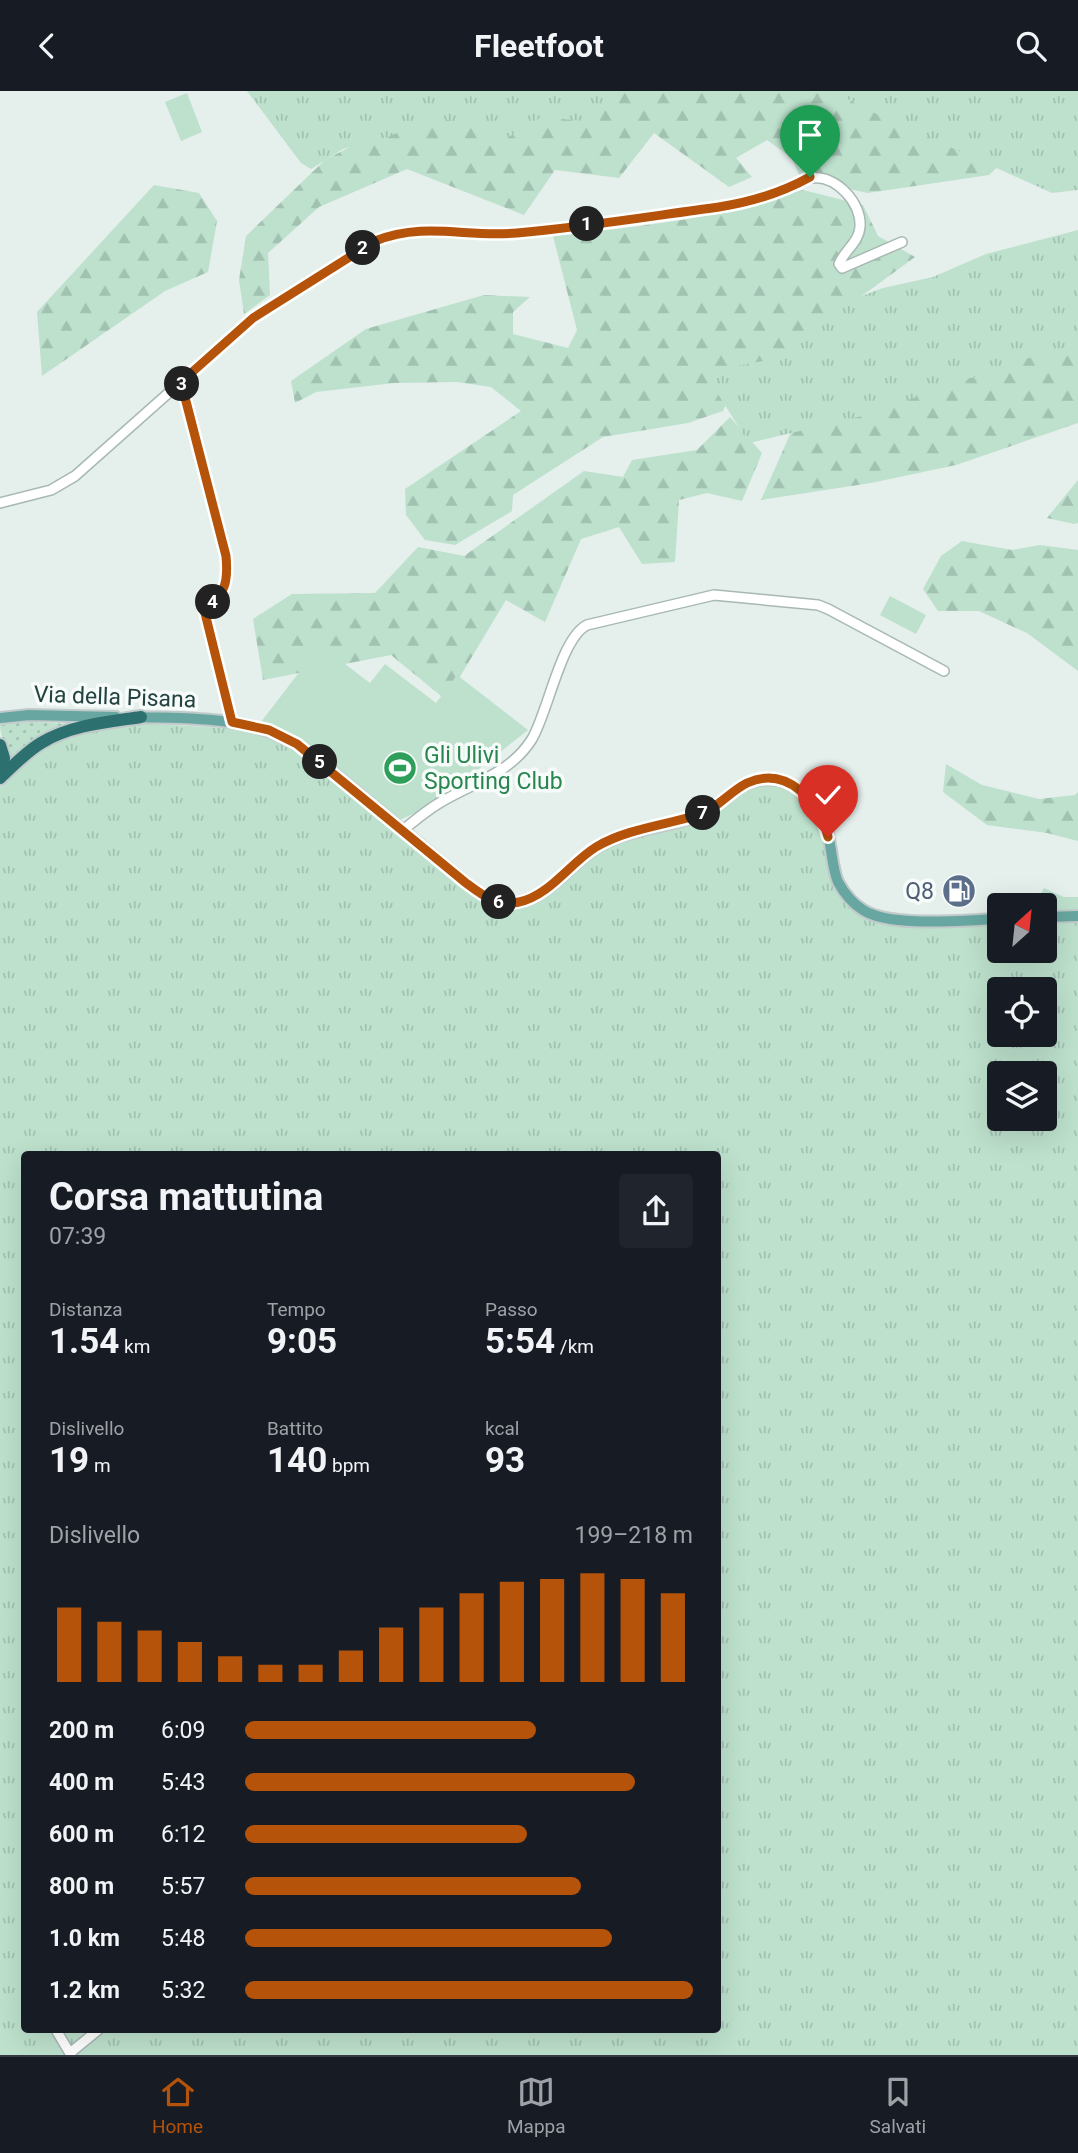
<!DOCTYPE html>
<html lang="it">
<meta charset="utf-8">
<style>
:root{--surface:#171b24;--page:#20242c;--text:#f1f3f6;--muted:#9ea1a6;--line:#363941;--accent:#b45309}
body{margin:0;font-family:Roboto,sans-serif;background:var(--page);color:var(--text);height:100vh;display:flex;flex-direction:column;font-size:26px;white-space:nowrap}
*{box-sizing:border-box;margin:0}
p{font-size:23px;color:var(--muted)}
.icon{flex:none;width:38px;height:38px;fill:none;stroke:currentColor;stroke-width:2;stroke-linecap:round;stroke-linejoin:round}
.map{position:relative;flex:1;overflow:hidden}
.details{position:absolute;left:21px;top:1060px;width:700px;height:882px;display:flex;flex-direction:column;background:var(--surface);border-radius:7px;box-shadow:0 7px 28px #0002}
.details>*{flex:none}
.needle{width:46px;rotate:27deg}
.tools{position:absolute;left:987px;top:802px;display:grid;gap:14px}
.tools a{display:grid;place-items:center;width:70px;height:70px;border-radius:7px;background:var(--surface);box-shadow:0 7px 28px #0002;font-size:35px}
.pin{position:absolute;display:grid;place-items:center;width:60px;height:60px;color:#fff;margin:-72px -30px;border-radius:50% 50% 50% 0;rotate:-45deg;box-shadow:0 0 7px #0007}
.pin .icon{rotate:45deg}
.km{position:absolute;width:35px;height:35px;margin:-18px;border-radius:50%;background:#222;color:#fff;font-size:19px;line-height:35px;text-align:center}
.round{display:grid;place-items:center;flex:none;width:74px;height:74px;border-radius:7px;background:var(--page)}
.summary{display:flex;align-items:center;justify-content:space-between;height:119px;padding:0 28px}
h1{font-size:38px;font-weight:700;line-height:52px}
.stats{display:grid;grid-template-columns:repeat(3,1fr);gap:10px;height:119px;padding:7px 28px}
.stats div{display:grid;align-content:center}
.stats b{font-size:35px;font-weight:700}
.stats small{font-size:19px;font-weight:400}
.stats p{font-size:19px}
.chart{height:196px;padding:14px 28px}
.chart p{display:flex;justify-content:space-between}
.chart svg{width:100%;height:126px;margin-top:7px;stroke:var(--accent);stroke-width:6}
ul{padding:0 28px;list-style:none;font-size:23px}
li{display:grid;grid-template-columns:112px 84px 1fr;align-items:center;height:52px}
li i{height:18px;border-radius:9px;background:var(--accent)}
header{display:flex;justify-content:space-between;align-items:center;height:91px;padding:0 28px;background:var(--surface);font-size:32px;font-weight:700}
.tabs{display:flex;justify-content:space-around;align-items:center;height:98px;border-top:2px solid var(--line);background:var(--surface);font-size:19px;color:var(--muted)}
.tabs a{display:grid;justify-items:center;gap:4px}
.tabs .selected{color:var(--accent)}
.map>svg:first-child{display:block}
</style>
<header><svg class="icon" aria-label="back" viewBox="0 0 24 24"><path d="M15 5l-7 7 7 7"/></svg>Fleetfoot<svg class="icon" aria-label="search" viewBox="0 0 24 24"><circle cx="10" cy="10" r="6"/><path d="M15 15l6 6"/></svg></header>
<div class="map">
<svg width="1078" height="1964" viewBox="0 0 1078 1964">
<defs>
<pattern id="grass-dots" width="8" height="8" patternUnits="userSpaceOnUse" patternTransform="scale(1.75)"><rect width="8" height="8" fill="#bde1cd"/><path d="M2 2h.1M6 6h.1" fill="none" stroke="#a2c2b1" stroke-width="1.8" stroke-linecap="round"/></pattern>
<pattern id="forest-firs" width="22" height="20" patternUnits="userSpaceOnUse" patternTransform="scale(1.75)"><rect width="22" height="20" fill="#bde1cd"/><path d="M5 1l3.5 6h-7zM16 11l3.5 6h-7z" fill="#a2c2b1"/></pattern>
<pattern id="park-tufts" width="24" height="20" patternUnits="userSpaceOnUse" patternTransform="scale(1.75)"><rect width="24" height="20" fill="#bde1cd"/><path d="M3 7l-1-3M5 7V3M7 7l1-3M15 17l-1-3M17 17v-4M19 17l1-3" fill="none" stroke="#a2c2b1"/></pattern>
</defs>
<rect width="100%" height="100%" fill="#e5efec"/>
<path fill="url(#grass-dots)" d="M30,631L70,633L8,674C10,656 0,649 0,634Z"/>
<g fill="url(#forest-firs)">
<polygon points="564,0 859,0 1008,66 989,84 868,102 801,88 791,66 767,49 736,67 752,86 729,96 654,42 619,87 555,79 524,124 407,78 319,116 268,162 270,204 244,223 239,189 246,145 325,69 422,18"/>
<polygon points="154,94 199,102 217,130 208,181 165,200 42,285 37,221"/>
<path d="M803,99L863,114L878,145L915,166L733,299L723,320L688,332L603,346L513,404L512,420L455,454L425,449L406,424L405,398L521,320L491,296L457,291L394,292L316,301L295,312L291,290L366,238L484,204L530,206L513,221V243L568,257L577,239L553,145C612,139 672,132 730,120C755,115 778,104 803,99Z"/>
<polygon points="1078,250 1078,332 956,374 871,392 761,409 792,339"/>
<polygon points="730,326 762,362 742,410 707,402 679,409 675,471 642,473 619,436 581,448 545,531 506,509 446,609 391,564 263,589 253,528 292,503 375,502 418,456 464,465 584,380 623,386 632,369 697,359"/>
<polygon points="1078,389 1078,432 1074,433 1047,427"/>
<polygon points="962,450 1012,459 1040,454 1078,459 1078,580 1027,542 979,520 938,520 923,498 941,465"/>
<polygon points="946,673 982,694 1039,708 1075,704 1078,701 1078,750 1047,742 987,734 943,701"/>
<polygon points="1044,797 1064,806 1078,806 1078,821 1045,823 1045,814 1035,814"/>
</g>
<g fill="url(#park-tufts)" fill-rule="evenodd">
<polygon points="247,0 615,0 591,31 544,26 529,31 503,51 482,36 433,26 388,46 343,58 311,78 301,72"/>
<polygon points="835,0 1078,0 1078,99 1052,102 861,16"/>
<polygon points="1078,139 1078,256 1043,262 862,325 749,352 709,289 720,278 773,268 837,214 883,197 933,186 986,163"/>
<path d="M136,632L244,638L283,651L465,797L499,817H519L538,809L607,755L706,727L748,698L768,693L789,697L807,711L821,736L837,797L874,828L999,833V859H1045V832L1078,831V1964H0V696L30,666L78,641ZM999,898H1045V943H999ZM999,982H1045V1027H999ZM24,1064H718V1939H24Z"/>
</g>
<g fill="#bde1cd">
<polygon points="187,2 202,41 181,50 165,11"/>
<polygon points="890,505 926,524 916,543 880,524"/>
<polygon points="320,554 370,592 385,573 436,612 457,584 528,639 433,714 393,732 261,631"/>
</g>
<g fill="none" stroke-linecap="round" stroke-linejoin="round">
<g stroke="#a7b8b5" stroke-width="12">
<g id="minor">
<path d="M181,291L226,465C228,487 226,507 203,514L232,631"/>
<path d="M0,412L51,399L75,385L253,227L375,150C426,130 466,146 517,142C585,136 652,125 719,116C744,112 769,106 792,96C799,93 805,87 812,87C836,84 862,112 860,136C859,151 844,160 839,173L842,177L902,151"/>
<path d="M402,740C414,730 427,719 441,711C473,692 511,682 532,648C548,621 561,547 587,534L714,504L818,514L828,518L944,580"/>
<polyline points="56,1939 71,1964"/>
<polyline points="70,1962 98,1939"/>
</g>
</g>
<g stroke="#c1caca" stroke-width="14">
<g id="major">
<path d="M135,626C197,628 260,624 311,663L466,792C482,804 498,816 519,811C551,805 573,769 601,754C633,736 674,737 707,720C726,710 739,691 761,689C796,685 820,713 828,744C832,759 832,777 838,791C844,802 852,812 863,819C891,837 965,829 999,828"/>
<polyline points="0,627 29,624 116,626"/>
<polyline points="1045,826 1078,825"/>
</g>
</g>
<g stroke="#c1caca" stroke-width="16">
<g id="highway">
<polyline points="0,654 4,667 0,686"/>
<path d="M0,687C13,675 26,661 41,652C70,634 108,631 141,626"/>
</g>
</g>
<use href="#minor" stroke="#fff" stroke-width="9"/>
<use href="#major" stroke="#68a7a1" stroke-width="10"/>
<use href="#highway" stroke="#2c716f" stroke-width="12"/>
</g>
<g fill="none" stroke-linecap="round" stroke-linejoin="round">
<g stroke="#fff" stroke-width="14">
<path id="route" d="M810,86C781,102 751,111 719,116C652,125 585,136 517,142C466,147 426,130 375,150L253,227L181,291L226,465C228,487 227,507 203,514L232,631L269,639L297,653L466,792C482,804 497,816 519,811C549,805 570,772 596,756C626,738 665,734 698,724C717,718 729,701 747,692C787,674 819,710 828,746"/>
</g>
<use href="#route" stroke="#b45309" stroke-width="9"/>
</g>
<defs>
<g id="stadium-disc" transform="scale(1.75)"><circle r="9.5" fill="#2e9e5b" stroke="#f7fbfa"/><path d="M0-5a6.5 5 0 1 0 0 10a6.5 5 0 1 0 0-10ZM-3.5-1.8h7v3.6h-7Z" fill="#fff"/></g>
<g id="fuel-disc" transform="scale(1.75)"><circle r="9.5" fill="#5c6f8a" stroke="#f7fbfa"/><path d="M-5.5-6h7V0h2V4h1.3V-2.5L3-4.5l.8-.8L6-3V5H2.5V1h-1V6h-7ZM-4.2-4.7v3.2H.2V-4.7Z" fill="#fff"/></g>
</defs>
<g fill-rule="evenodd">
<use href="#stadium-disc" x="400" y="677"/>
<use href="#fuel-disc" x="959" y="800"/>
</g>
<g text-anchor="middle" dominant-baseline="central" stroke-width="7" stroke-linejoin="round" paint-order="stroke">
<g font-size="23" fill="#234340" stroke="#f7fbfa">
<text transform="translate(115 606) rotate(2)">Via della Pisana</text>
</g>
<g font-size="23" fill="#27864d" stroke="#f7fbfa" text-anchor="start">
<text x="424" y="664">Gli Ulivi<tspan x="424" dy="26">Sporting Club</tspan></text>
</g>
<g font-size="23" fill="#4e5e75" stroke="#f7fbfa" text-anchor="end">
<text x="934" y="800">Q8</text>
</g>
</g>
</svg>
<div class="tools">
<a><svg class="needle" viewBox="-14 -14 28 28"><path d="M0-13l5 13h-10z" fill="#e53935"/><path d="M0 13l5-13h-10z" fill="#9ea1a6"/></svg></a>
<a><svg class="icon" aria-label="locate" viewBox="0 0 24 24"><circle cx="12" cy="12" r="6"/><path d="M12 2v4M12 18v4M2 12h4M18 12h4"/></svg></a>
<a><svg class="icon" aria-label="layers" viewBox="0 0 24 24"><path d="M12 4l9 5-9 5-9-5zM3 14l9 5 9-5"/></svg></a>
</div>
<div class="pin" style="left:810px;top:86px;background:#1e9e55"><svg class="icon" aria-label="arrive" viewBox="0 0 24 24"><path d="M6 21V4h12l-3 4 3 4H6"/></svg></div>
<div class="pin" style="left:828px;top:746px;background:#d93025"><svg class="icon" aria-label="check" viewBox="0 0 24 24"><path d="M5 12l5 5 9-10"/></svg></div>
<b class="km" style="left:587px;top:133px">1</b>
<b class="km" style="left:363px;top:157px">2</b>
<b class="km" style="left:182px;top:293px">3</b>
<b class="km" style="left:213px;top:511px">4</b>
<b class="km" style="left:320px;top:671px">5</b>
<b class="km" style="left:499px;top:811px">6</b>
<b class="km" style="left:703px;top:722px">7</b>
<section class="details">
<div class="summary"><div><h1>Corsa mattutina</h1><p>07:39</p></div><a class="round"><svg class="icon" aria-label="share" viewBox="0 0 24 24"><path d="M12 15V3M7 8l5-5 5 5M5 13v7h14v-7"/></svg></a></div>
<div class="stats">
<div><p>Distanza</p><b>1.54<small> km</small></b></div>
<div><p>Tempo</p><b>9:05</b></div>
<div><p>Passo</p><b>5:54<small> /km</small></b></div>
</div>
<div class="stats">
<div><p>Dislivello</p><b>19<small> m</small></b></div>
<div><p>Battito</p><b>140<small> bpm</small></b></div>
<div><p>kcal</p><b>93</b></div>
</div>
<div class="chart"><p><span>Dislivello</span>199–218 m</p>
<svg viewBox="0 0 160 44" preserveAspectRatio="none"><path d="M5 44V18M15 44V23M25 44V26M35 44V30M45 44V35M55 44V38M65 44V38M75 44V33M85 44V25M95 44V18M105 44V13M115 44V9M125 44V8M135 44V6M145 44V8M155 44V13"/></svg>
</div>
<ul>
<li><b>200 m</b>6:09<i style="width:65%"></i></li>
<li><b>400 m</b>5:43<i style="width:87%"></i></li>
<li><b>600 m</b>6:12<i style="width:63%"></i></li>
<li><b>800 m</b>5:57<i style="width:75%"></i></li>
<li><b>1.0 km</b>5:48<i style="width:82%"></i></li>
<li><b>1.2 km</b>5:32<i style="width:100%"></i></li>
</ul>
</section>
</div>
<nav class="tabs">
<a class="selected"><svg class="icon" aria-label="home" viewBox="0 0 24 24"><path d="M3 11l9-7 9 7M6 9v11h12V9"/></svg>Home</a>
<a><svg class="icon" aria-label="map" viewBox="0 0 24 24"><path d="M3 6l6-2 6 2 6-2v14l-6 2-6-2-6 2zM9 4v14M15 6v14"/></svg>Mappa</a>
<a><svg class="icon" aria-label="saved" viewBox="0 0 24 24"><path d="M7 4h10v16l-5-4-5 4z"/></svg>Salvati</a>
</nav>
